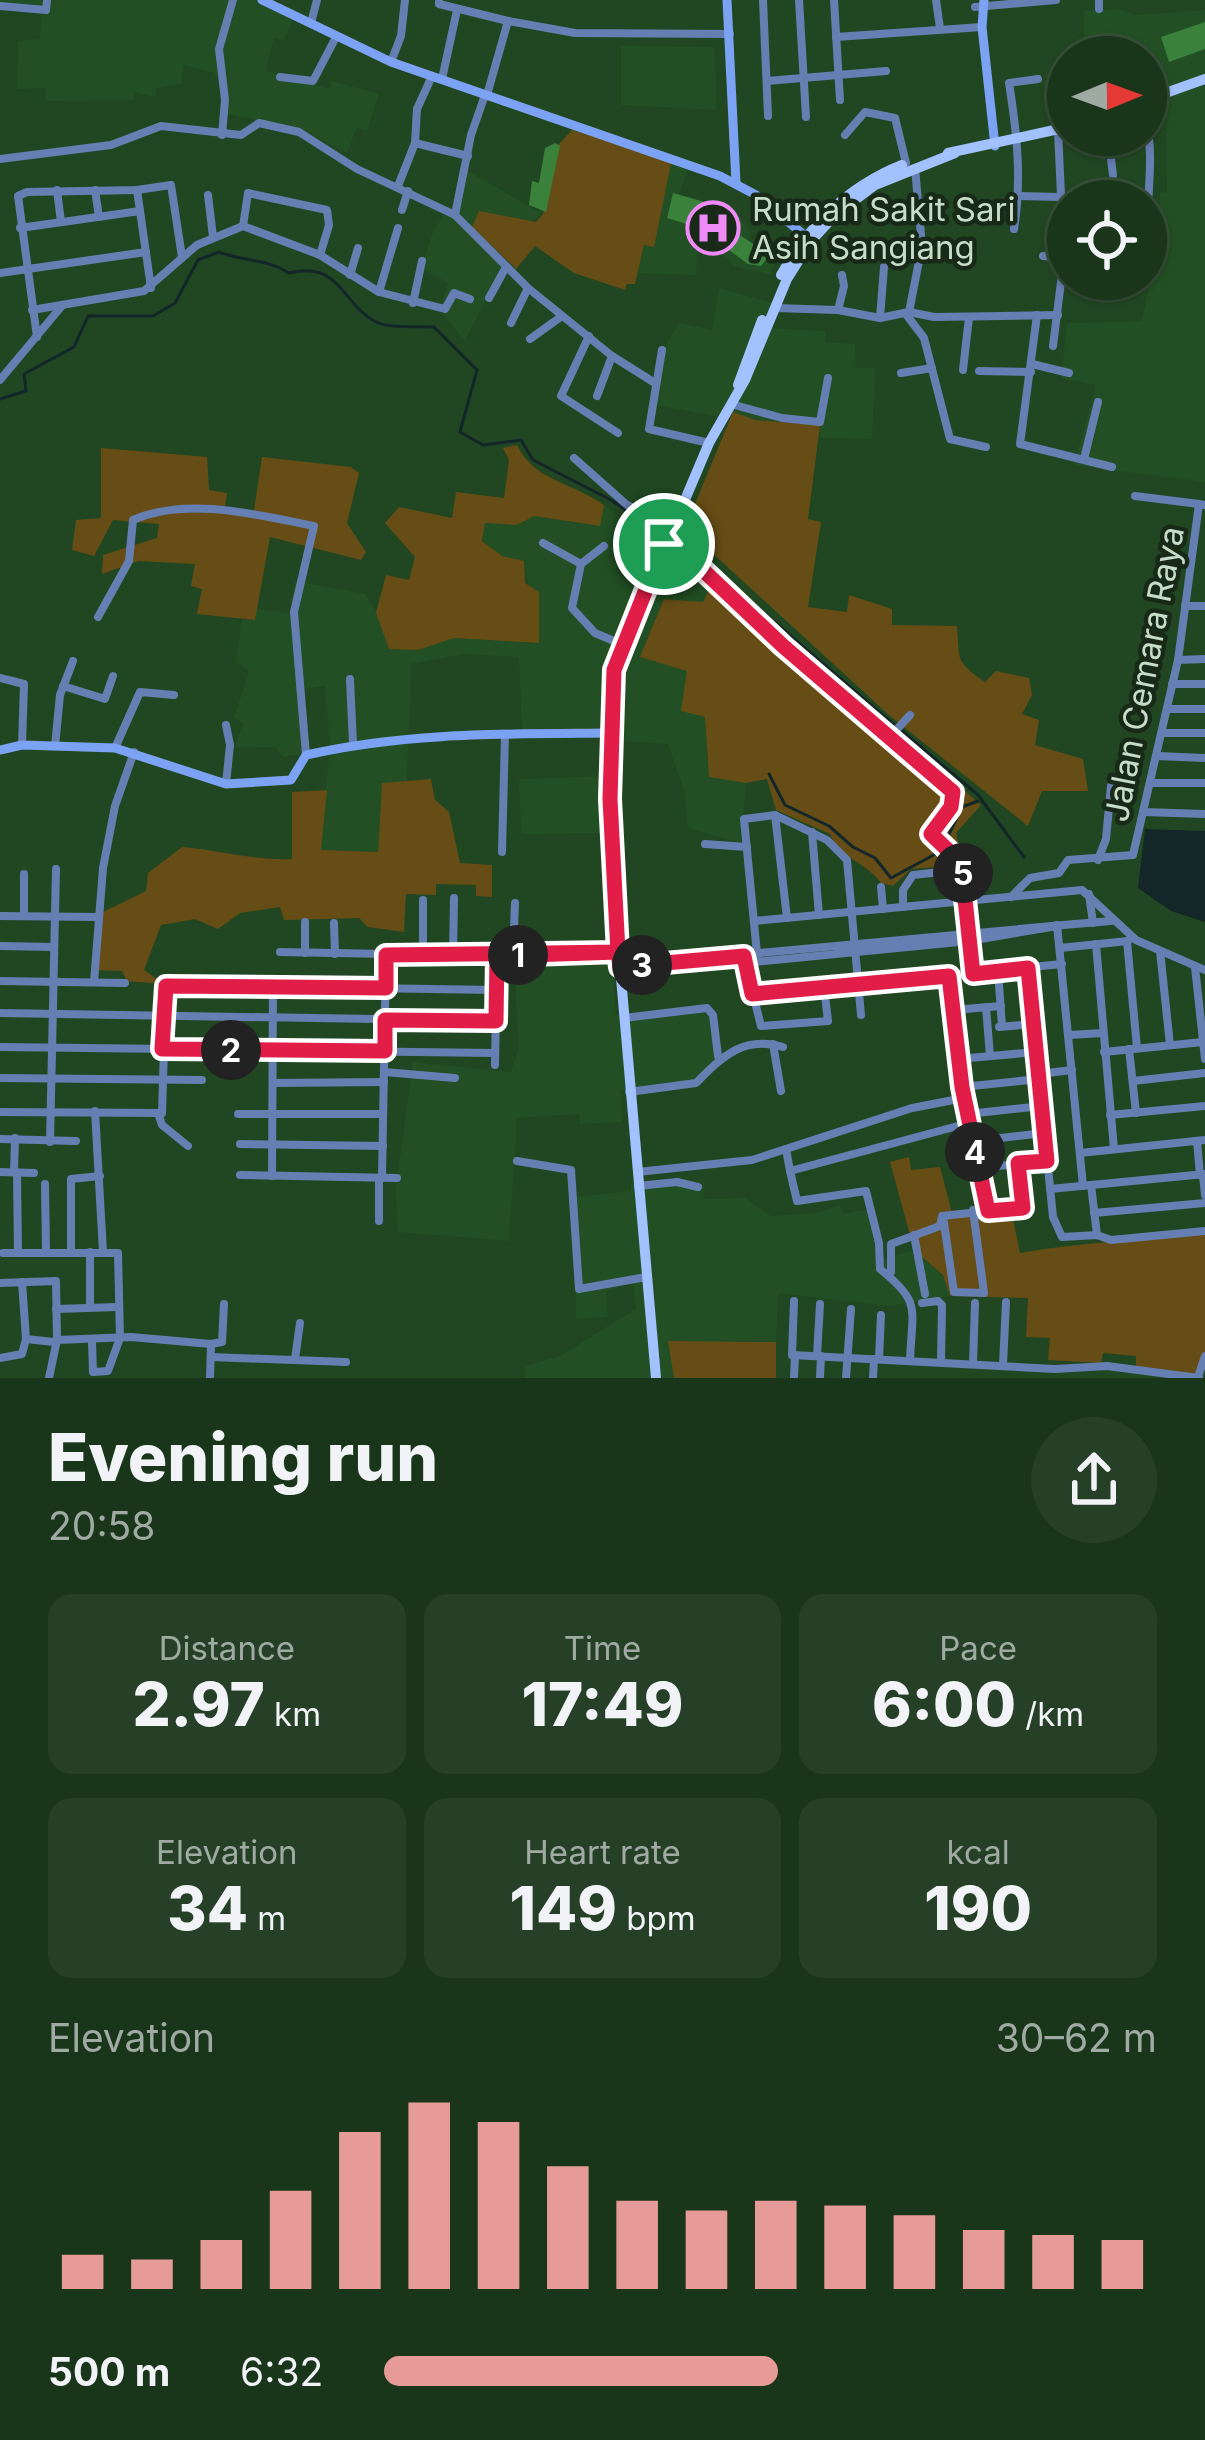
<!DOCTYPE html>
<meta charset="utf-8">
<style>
:root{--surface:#19351a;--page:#264027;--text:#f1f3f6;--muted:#9faba2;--line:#375039;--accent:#e69b98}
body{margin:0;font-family:Inter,sans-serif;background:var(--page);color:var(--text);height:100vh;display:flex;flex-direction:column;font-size:45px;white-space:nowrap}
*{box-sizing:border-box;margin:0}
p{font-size:39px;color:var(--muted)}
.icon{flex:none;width:66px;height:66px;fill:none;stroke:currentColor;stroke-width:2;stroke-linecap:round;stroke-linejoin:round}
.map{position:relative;height:1378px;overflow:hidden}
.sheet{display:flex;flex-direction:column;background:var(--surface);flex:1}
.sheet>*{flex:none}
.needle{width:78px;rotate:89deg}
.fabs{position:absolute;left:1047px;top:36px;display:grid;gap:24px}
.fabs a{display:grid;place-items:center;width:120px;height:120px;border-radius:50%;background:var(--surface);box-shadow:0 3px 9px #0004,0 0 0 3px var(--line);font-size:60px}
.pin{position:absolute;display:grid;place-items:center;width:102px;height:102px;color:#fff;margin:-51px;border:6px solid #fff;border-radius:50%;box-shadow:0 3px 12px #0007}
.km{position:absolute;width:60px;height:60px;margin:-30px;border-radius:50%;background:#222;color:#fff;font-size:33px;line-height:60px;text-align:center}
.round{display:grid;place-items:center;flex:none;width:126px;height:126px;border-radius:63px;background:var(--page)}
.summary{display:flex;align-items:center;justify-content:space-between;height:204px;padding:0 48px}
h1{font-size:66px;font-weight:800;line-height:90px}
.figures{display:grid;grid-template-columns:repeat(3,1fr);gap:18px;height:204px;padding:12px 48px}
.figures div{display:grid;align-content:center;border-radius:24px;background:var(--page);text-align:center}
.figures b{font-size:60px;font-weight:800}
.figures small{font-size:33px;font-weight:400}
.figures p{font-size:33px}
.chart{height:336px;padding:24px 48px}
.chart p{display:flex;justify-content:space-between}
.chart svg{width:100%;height:216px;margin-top:12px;stroke:var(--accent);stroke-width:6}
ul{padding:0 48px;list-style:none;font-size:39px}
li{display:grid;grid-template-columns:192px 144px 1fr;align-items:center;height:90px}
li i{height:30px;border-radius:15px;background:var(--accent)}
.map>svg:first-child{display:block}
</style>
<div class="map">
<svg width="1205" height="1378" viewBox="0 0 1205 1378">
<rect width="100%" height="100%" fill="#214722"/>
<g fill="#224f23">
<polygon points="0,0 272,0 296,14 284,40 274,38 265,71 329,89 332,81 379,94 367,131 357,127 347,153 301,129 223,113 224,92 214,73 184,65 181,84 156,88 155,97 134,92 133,100 46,101 46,88 17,89 18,41 40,39 41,13 0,8"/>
<polygon points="1118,9 1137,15 1205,10 1205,482 1074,465 1096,385 1061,378 1067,323 1142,321 1160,227 1160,193 1167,192 1166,99 1146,106 1146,57 1086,57 1083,11"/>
<polygon points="621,46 714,47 717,110 621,105"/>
<polygon points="672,159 690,163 679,194 735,210 752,234 748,240 777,260 770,274 734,266 720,251 698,247 696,275 638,273 644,244 654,246"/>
<polygon points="461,167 543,214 527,223 480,211 472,227 506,260 465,341 439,309 448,283 421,268 434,229 452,205"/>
<polygon points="719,288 777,304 768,328 825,331 825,342 855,344 856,368 875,368 872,439 821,438 819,425 756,420 734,413 731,419 650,404 663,350 679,323 712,330"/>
<polygon points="604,505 626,522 668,542 716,577 704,602 688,671 705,716 709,776 746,783 741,843 688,828 685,793 668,744 620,741 620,833 521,834 519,779 605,776 607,737 522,736 519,657 464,654 411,664 407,781 382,784 379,852 320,850 330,746 325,686 302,689 306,753 283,757 276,747 235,748 243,723 234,718 249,671 236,662 242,620 254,620 256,609 289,613 295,581 366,594 376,613 418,650 453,638 539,643 524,561 502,556 482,541 485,522 517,525 534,516 599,526"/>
<polygon points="612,956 616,1015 712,1007 719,1057 694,1080 621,1091 622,1122 580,1124 579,1114 517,1118 509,1241 398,1232 396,1188 413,1062 511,1072 519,1048 514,957"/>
<polygon points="679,1181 703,1186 704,1199 745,1198 771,1216 818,1213 840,1205 843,1214 870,1209 883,1259 914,1250 943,1275 950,1296 889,1306 778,1293 776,1342 669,1341 674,1378 525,1378 526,1366 560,1356 636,1309 632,1281 606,1292 608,1317 576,1319 576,1197 631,1191 631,1184"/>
</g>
<g fill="#664d15">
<polygon points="572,130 672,159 654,247 644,245 635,284 627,284 625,290 574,273 535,246 516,269 472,227 479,211 536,222 543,214 558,145"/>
<path d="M733,412L756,420L820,425L808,519L821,522L808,607L847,612L849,595L892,609V625L957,626C960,661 954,660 985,682L996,671L1029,678L1032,695L1022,714L1039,720L1035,745L1083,759L1088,791H1042L1028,826L890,716L685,528Z"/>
<path d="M517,445C534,481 570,481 604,505L600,526L534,516L517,525L485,523L482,541L502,556L524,561L525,583L539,592V643L454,638L418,650L389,649L376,613L386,575L409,580L415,557L385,523L399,507L452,518L456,492L504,498L509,460L503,448Z"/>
<polygon points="101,448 207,457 209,490 227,493 224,513 253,517 262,457 351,467 359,473 347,523 366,552 361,560 270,537 255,620 197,614 202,589 191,586 195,564 138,561 102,574 103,555 157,538 159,524 113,520 94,556 72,550 76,520 101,518"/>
<path d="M716,577L981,805L956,833L963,865L911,869L893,886L881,883C866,862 839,858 830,834L776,810L767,779L746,783L709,777L705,717L681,711L687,671L640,657L664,599L703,602Z"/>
<path d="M431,779L435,800L449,812L460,863L492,865V897L476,896V885L436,884V895L406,894L404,932L368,927L359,918L284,920L280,907L240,913L218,929L195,919L161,925L144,970L164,984L127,981L122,971L96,970L103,912L146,891L148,873L182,847C219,850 255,861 292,859V792L327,790L321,850L378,852L382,783Z"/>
<path d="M909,1157L911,1170L940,1167L953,1217L1011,1209L1020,1253C1082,1242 1142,1240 1205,1234V1352L1198,1374L1136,1366V1356L1103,1353L1101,1363L1048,1360L1050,1338L1026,1337L1028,1298L950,1296L943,1275L914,1250L890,1162Z"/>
<polygon points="668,1341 776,1342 776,1378 674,1378"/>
</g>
<polygon fill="#132628" points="1145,829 1205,831 1205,922 1171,911 1138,888"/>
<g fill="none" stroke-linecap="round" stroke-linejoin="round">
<g stroke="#132628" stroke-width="3">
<path d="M0,399L26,391L24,374L74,347L88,316H153L175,303L198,260L219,252C244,262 266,258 289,273C341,260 342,305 376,322C390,329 419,326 434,327L477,370L460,432L483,445L521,440L533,460L611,500L663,536"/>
<polyline points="671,540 698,556 894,725"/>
<polyline points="902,731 978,795 1024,857"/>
<polyline points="769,774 785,805 829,826 853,847 875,858 891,878 941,851 962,807 978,801"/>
</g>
</g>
<g fill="#3a813c">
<polygon points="1205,22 1205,49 1169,62 1161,37"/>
<polygon points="555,143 560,146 546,212 529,205 532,181 539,183 545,148"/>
<polygon points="673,193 735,211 732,230 770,255 761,266 748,264 729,250 698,241 692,237 693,226 667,218"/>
</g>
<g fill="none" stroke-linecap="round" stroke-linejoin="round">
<g stroke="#667fb2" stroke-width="8">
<polyline points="439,0 439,4 508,21"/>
<polyline points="763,0 768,116"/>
<polyline points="799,0 806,117"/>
<polyline points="834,0 840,100"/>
<polyline points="936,0 940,28"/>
<polyline points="1099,0 1099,9"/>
<polyline points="0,6 46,10 47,0"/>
<polyline points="975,7 1056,0"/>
<polyline points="311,23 317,0"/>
<polyline points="836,37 982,27"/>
<polyline points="391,62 401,36 405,0"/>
<polyline points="280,77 313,81 335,39"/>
<polyline points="442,79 457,10"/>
<polyline points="767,81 886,71"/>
<polyline points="1052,88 1062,128"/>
<polyline points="487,95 508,21 575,33 730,34"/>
<path d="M1146,119C1155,163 1146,191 1148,233"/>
<polyline points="222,135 225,100 219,49 233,0"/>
<polyline points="845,135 865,112 895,118 906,163"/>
<polyline points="1108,135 1113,175"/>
<polyline points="415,143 468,156"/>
<polyline points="0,159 111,145 161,126 241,135 259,123 299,132 357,169 455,215 528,288 612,356 655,383"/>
<polyline points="398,186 415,143 417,109 432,76"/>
<polyline points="57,190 61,222"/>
<polyline points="95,190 99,217"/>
<polyline points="137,190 151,288"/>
<polyline points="208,195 213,237"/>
<polyline points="1019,196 1060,197"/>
<polyline points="402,210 408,191"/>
<polyline points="455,215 471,135 485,95"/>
<polyline points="243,226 248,193 327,210 329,225 320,255"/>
<polyline points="20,228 140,211"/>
<path d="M1014,229C1022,179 1017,133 1009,83L1038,79"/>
<polyline points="1043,256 1064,258"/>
<polyline points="0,273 146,252"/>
<polyline points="350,275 358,248"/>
<polyline points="379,292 398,228"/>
<polyline points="489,298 506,267"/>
<polyline points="413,303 422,261"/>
<polyline points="775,308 838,310 880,318 909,312 934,317 1058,315"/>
<polyline points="32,310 144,291 197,245 243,226 320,255 379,292 445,309 454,293 470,299"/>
<polyline points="838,310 844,286 842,275"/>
<polyline points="909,312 922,246 915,168"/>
<polyline points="905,313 924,338 950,439 986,447"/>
<polyline points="1037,315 1020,444 1112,467"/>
<polyline points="880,318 884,267"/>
<polyline points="511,323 528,288"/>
<polyline points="589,336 561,396 618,433"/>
<polyline points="37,337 18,196 27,192 137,190 171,185 182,257"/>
<polyline points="530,339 562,316"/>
<polyline points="1053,346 1064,258 1058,131"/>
<polyline points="662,350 649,429 709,443"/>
<polyline points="1032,364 1069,373"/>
<polyline points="963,370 969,317"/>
<polyline points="979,371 1031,372"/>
<polyline points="901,373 932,368"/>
<polyline points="0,380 61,307"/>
<polyline points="597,396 612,356"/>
<polyline points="731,404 782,418 820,422 828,378"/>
<polyline points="574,458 627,505 672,525"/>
<polyline points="1084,459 1098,402"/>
<polyline points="1135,496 1199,504"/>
<polyline points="543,543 581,564"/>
<polyline points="664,544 705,572 824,683 953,792 951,807 931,834 956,858 962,871 973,974"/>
<polyline points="604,546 581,564 572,608 595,633 621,644"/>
<polyline points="1185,606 1205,606"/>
<path d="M98,617L129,561L133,520C187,496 258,515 314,526L294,612L306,755"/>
<polyline points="1178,660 1205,659"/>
<polyline points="0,678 24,684 22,745"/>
<polyline points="350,679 353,744"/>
<polyline points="1172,684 1205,684"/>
<polyline points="63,686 105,699 113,676"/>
<polyline points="1167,709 1205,709"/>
<polyline points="1162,733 1205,733"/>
<polyline points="889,738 910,715"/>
<polyline points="55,746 60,695 73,661"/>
<polyline points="115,748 140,692 174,695"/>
<polyline points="1157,756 1205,758"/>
<polyline points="1150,783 1205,783"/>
<polyline points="226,784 230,745 226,725"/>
<polyline points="1143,812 1205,814"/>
<polyline points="775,815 787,918"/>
<polyline points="812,832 819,915"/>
<polyline points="705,844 747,847"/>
<polyline points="502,852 505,734"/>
<polyline points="1098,860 1106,839 1111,786"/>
<polyline points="24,874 24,916"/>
<polyline points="881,887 883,909"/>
<polyline points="1089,894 1093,923"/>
<polyline points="1011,897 1030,878 1059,873 1068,860 1133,855 1178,660 1199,504 1205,505"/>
<polyline points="423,900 423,955"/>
<polyline points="903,907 903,890 913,875 960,870"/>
<polyline points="0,916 98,917"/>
<polyline points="754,921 1082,890 1136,940 1205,970"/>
<polyline points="334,923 335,954"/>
<polyline points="1057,925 1083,1186"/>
<polyline points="1063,925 1111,921"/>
<polyline points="1127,941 1137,1048"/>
<polyline points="1096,944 1114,1149"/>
<polyline points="0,946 54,947"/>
<polyline points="1060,948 1128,941"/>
<polyline points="1160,951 1170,1045"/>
<polyline points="280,952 497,956 618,952"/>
<polyline points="305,953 305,922"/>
<polyline points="757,954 744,819 775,815 827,840 847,860 861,1015"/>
<polyline points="513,955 515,903"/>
<polyline points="453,956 454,898"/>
<polyline points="744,958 761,1026 828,1021 824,987"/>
<polyline points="619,966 1063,925 969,941 620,975"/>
<polyline points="1195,967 1205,1059"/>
<polyline points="1028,968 1053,1217 1062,1237 1097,1235 1111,1240 1205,1231"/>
<polyline points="998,971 1002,1026"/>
<polyline points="949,976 962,1087 988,1211"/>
<polyline points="0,981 125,983"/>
<polyline points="94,982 103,868 115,806 134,752"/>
<polyline points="752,994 1062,964"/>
<polyline points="986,1007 990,1056"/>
<polyline points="953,1010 1001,1006"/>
<polyline points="0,1013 496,1021"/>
<polyline points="624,1018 707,1008 713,1015 718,1056"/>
<polyline points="999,1027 1034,1024"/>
<polyline points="1069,1035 1103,1033"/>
<polyline points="773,1044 781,1091"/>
<polyline points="0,1047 495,1053"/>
<polyline points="1129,1049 1136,1113"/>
<polyline points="1104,1052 1203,1042"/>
<polyline points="958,1059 1036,1052"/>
<polyline points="495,1065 497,956"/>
<polyline points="384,1072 455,1078"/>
<polyline points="1039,1074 1072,1070"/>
<polyline points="0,1078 202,1080"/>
<polyline points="1133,1081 1205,1073"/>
<polyline points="273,1083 384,1082"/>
<polyline points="962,1087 1039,1079"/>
<path d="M629,1092L696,1083C722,1057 743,1035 783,1047"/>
<polyline points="95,1111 103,1252"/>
<polyline points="0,1112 162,1113 166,985 496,990"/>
<polyline points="158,1113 162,1125 188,1146"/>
<polyline points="238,1114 383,1114"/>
<polyline points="968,1114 1042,1106"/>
<polyline points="1110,1115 1205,1106"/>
<polyline points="0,1139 76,1141"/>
<polyline points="973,1141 1044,1133"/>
<polyline points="1197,1141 1200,1175"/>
<polyline points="50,1142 56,869"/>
<polyline points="240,1144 383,1146"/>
<polyline points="786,1149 790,1171 969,1123"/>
<polyline points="1080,1153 1205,1140"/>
<polyline points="517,1161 571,1170 579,1289 646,1277"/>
<polyline points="1019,1163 1023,1208"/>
<polyline points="979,1168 1047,1161"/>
<path d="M790,1171L797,1201L866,1191L879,1243L880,1269C922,1303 912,1307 910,1361"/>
<polyline points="0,1172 34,1173"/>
<polyline points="14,1172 15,1138"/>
<polyline points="17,1172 18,1253"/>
<polyline points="637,1172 752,1160 912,1108 964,1098"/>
<polyline points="240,1175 397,1178"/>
<polyline points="1203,1175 1205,1195"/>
<polyline points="272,1176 273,987"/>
<polyline points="379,1178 379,1221"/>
<polyline points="382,1178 386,955"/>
<polyline points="45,1184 46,1253"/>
<polyline points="1091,1185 1097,1235"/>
<polyline points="638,1186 677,1182 698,1187"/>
<polyline points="1050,1189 1205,1174"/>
<polyline points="1094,1213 1205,1203"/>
<polyline points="943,1216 954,1292 984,1293 973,1210"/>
<polyline points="914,1235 925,1294"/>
<polyline points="90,1252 90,1307"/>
<polyline points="3,1253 118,1253 120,1338 108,1371 93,1372 92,1342"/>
<polyline points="71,1253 71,1179 100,1176"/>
<polyline points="891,1272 891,1244 940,1226 942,1216 1026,1207"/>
<polyline points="22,1282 26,1339 54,1342"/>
<polyline points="0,1283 56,1281 57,1340"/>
<polyline points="794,1301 792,1355 1055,1369 1107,1366 1199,1378"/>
<polyline points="922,1303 938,1301 942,1305 941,1362"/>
<polyline points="56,1309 117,1307"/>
<polyline points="211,1344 222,1342 224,1304"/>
<polyline points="817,1356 820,1304"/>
<polyline points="211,1357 346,1362"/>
<polyline points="0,1358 22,1354 26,1339"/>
<polyline points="295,1359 300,1323"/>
<polyline points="879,1359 881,1315"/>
<polyline points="973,1364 975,1303"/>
<polyline points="1003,1365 1006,1302"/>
<polyline points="1198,1377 1205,1356"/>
<polyline points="49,1378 57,1340 131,1337 211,1344 210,1378"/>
<polyline points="794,1378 795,1355"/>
<polyline points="820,1378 821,1356"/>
<polyline points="846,1378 851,1309"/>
<polyline points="873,1378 874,1359"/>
</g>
<g stroke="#7ca3f3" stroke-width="9">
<polyline points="262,0 391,62 720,176 756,195 804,235"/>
<polyline points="727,0 736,183"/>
<polyline points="984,0 982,27 995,146"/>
<path d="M0,750L22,745L115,748L226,784L291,780L306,755C407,732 507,734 610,733"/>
</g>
<g stroke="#a2c1ff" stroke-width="10">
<polyline points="1146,100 1205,79"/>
<polyline points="948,153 1068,127"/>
<path d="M781,275C810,225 847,187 902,165"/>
<polyline points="738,385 762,320"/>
<polyline points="656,1378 617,932 610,799 613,670 709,443 745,380 787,279 811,241 835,215 875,185 955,153"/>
</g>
</g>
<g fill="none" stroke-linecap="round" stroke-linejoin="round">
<g stroke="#fff" stroke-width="24">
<polyline id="route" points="664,544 614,670 610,799 618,952 386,955 386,988 166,986 162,1049 385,1051 385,1020 496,1021 497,956 618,952 620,967 744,956 752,994 949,976 962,1087 988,1211 1023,1208 1018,1163 1047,1161 1028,968 973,974 962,871 956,858 931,834 951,807 953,792 783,646 705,572 664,544"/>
</g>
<use href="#route" stroke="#e11d48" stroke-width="15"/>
</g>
<defs>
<g id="hospital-ring" transform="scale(2.7)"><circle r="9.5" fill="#182918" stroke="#ef8bf7" stroke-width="1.5"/><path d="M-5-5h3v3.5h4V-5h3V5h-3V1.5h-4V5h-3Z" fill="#ef8bf7"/></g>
</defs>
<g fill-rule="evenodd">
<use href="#hospital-ring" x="713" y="228"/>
</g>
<g text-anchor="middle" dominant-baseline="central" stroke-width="9" stroke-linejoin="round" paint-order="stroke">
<g font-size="33" fill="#c7ddc7" stroke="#182918" text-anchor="start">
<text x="752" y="209">Rumah Sakit Sari<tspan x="752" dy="38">Asih Sangiang</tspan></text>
</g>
<g font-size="33" fill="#c7ddc7" stroke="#182918">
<text transform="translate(1144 674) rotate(-79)">Jalan Cemara Raya</text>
</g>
</g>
</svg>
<div class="fabs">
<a><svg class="needle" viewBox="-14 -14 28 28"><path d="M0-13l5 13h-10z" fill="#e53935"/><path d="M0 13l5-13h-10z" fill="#9faba2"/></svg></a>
<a><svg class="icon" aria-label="locate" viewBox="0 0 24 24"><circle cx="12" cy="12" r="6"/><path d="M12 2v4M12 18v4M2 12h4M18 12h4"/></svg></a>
</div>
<div class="pin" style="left:664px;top:544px;background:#1e9e55"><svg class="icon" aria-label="arrive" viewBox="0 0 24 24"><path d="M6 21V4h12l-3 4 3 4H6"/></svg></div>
<b class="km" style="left:518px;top:955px">1</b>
<b class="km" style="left:231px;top:1050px">2</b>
<b class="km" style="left:642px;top:965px">3</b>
<b class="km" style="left:975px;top:1152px">4</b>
<b class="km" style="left:963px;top:873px">5</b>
</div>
<section class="sheet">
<div class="summary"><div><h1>Evening run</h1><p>20:58</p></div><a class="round"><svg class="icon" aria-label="share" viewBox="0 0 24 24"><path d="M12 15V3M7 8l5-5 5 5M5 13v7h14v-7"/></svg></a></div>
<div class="figures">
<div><p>Distance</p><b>2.97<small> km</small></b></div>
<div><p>Time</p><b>17:49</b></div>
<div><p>Pace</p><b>6:00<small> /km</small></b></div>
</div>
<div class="figures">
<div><p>Elevation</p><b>34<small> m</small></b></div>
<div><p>Heart rate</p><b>149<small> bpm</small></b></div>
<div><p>kcal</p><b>190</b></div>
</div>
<div class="chart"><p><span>Elevation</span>30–62 m</p>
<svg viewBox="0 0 160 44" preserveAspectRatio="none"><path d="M5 44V37M15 44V38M25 44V34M35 44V24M45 44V12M55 44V6M65 44V10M75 44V19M85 44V26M95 44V28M105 44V26M115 44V27M125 44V29M135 44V32M145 44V33M155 44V34"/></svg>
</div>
<ul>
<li><b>500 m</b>6:32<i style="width:51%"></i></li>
</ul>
</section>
